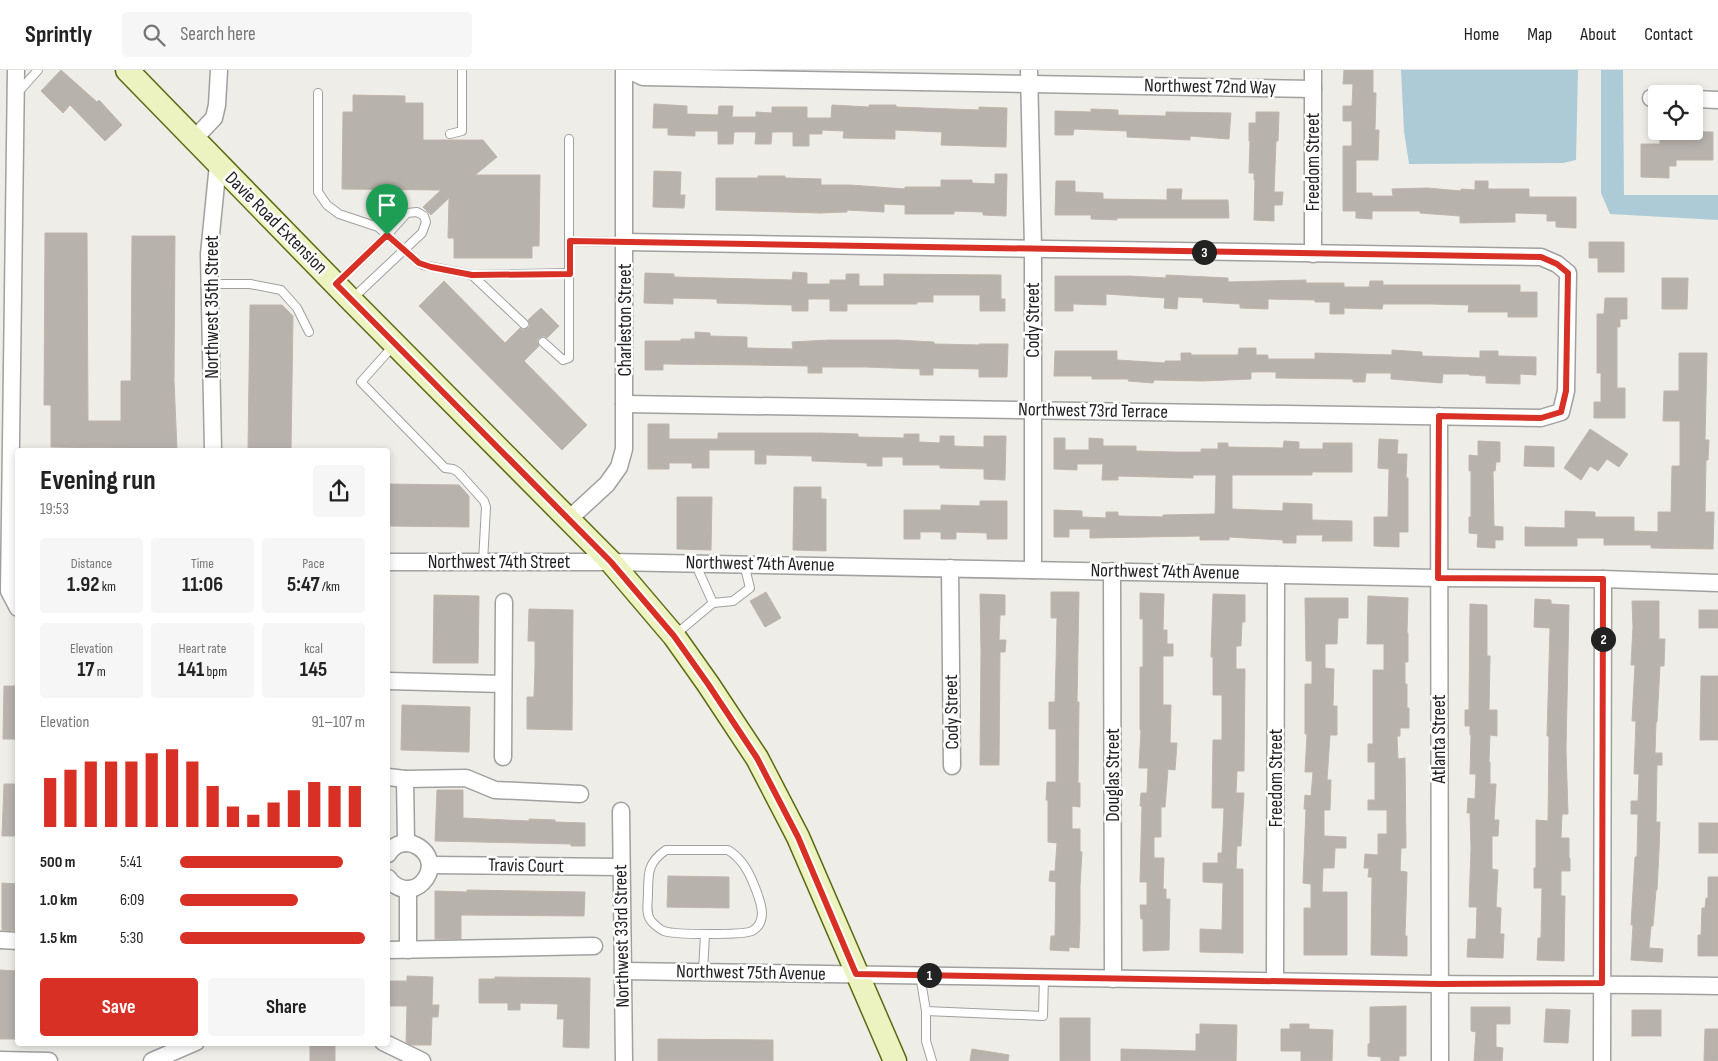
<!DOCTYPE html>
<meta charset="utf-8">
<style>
:root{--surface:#fff;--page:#f6f6f6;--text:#222;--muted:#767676;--line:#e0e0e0;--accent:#d93025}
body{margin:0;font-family:"Sofia Sans Condensed",sans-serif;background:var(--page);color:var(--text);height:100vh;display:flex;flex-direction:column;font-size:19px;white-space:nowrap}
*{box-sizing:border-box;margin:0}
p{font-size:16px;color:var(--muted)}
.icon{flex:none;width:28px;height:28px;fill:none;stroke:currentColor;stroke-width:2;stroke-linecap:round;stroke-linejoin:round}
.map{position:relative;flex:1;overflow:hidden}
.side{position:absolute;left:15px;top:378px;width:375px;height:598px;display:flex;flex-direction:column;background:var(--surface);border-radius:5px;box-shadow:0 2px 8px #0003}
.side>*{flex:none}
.tools{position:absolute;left:1648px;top:15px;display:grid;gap:10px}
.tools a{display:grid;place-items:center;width:55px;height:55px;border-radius:5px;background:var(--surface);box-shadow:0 2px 8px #0003;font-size:25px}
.pin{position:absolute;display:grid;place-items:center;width:42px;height:42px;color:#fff;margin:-51px -21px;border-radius:50% 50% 50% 0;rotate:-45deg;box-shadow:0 0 5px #0007}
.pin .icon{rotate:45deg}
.km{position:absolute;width:25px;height:25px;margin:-12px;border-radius:50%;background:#222;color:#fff;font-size:14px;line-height:25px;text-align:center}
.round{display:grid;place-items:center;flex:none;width:52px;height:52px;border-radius:5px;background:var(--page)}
.summary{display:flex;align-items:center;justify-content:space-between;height:85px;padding:0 25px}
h1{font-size:28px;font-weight:700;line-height:38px}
.metrics{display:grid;grid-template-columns:repeat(3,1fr);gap:8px;height:85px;padding:5px 25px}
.metrics div{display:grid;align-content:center;border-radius:5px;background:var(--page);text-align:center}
.metrics b{font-size:21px;font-weight:700}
.metrics small{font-size:14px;font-weight:400}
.metrics p{font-size:14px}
.chart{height:140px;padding:10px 25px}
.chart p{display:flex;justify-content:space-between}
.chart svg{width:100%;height:90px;margin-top:5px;stroke:var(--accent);stroke-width:6}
.button{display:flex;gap:10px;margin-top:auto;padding:10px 25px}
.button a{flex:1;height:58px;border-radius:5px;background:var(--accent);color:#fff;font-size:20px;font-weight:700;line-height:58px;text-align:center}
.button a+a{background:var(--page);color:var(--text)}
ul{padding:0 25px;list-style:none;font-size:16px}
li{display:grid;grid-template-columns:80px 60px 1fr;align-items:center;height:38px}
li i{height:12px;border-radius:6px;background:var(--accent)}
header{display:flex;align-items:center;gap:30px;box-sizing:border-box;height:70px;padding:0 25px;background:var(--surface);border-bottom:1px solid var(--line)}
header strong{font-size:24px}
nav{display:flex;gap:28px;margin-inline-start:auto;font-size:18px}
.search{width:350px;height:45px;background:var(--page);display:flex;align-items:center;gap:12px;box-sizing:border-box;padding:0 18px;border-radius:5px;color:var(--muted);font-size:19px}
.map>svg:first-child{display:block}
</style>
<header>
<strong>Sprintly</strong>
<div class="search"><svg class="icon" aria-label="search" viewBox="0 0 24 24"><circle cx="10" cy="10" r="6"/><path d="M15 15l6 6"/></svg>Search here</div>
<nav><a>Home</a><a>Map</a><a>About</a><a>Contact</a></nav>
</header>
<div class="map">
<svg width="1718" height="991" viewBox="0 0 1718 991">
<rect width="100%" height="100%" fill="#efede7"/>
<g fill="#adcbd7">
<polygon points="1401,0 1578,0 1576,90 1563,93 1409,94 1404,61"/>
<polygon points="1601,0 1623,0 1624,125 1718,125 1718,150 1610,144 1601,123"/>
</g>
<g fill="#b8b2ad" stroke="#bfb5ab">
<polygon points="61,0 97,32 99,30 122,55 105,71 70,35 63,43 41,21"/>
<polygon points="1344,0 1373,0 1373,23 1376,23 1375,60 1379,60 1378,90 1356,90 1356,123 1372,123 1372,126 1393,126 1392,119 1427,118 1461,121 1461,119 1475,120 1475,111 1488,111 1488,119 1529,119 1529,127 1576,127 1576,158 1556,157 1556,151 1547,151 1547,144 1515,143 1515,152 1460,153 1460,146 1420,143 1420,141 1372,141 1372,149 1356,148 1356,141 1343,141 1343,76 1352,76 1352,51 1343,51 1343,36 1352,36 1353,14 1343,14"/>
<polygon points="353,25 405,26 405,33 423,33 423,70 483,70 497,87 475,105 540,105 539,176 532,176 532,188 454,188 454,168 448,168 449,128 431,145 423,137 441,120 342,119 343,42 353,42"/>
<polygon points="654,34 687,36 687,44 718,45 719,36 733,36 732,47 756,47 756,42 772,43 772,37 807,37 807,48 831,48 832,35 869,37 869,35 896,35 896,37 979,40 979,37 1007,38 1006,77 941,75 942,62 895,60 895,69 843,68 844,61 822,60 822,64 809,64 809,76 793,76 793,62 772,62 771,74 755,74 756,62 734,62 733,74 718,74 718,61 695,61 695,66 668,65 668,58 653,58"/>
<polygon points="1091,39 1118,40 1118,45 1166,46 1166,42 1231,43 1229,69 1190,66 1190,70 1127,67 1127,61 1074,59 1073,65 1055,65 1055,41 1091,42"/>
<polygon points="1256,42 1279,42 1278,71 1276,71 1274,122 1283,122 1282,135 1274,135 1274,151 1254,150 1255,110 1254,110 1254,103 1249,103 1250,71 1249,71 1249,53 1256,53"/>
<polygon points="1660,61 1713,62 1713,90 1676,90 1676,96 1669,96 1669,108 1641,107 1641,74 1660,74"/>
<polygon points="654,101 681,102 680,125 685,125 684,138 653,137"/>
<polygon points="995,104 1007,104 1006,146 983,145 983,142 954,141 954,144 905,144 905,135 884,134 884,142 847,140 847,142 820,143 716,140 716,108 758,108 758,106 785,106 785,108 821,109 821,115 850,115 905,119 905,117 941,117 941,110 972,110 972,113 995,114"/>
<polygon points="1056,111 1075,111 1075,122 1103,123 1103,129 1167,130 1167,119 1182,119 1181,130 1228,130 1229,148 1117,148 1117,150 1091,149 1091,145 1055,145"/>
<polygon points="45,163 87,163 88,351 121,351 121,311 131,311 132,166 175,166 174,311 177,379 51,377 51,335 44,335"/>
<polygon points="1589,172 1624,172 1624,202 1598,202 1598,188 1589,188"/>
<polygon points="793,202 807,203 807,214 830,214 830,210 846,210 846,204 859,204 859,216 884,216 884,204 1001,205 1001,229 1005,229 1005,241 980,241 980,225 933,225 933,232 917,232 917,234 847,234 847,241 830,241 830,229 808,229 808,241 792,241 792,235 717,233 717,229 673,228 673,234 644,233 645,203 674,204 674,207 792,210"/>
<polygon points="1166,205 1228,208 1228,212 1306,210 1306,213 1344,213 1344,217 1369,217 1370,211 1383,211 1383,215 1520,215 1520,222 1537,222 1537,247 1508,247 1508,242 1468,242 1469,235 1431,234 1383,234 1382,239 1344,238 1344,244 1330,244 1330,232 1315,232 1315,230 1268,229 1268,239 1240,238 1240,234 1203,232 1203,228 1178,227 1177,239 1164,238 1165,228 1106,224 1106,235 1073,234 1073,241 1055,241 1055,206 1129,206 1166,208"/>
<polygon points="1662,208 1688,208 1687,239 1662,239"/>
<polygon points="444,211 505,273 520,258 523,260 528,258 530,255 528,250 541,238 559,256 547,268 544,266 539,268 537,271 539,276 524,291 587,355 562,380 419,236"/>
<polygon points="1605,228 1627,228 1627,249 1620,249 1620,257 1617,257 1617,318 1625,318 1625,348 1594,348 1594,332 1601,332 1601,303 1597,303 1597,244 1604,244"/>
<polygon points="250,235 282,235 293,246 291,380 248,380"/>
<polygon points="695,262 710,263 710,266 747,267 747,278 793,279 792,272 829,270 896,270 934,272 934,274 979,275 979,274 1008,274 1007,307 979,307 979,299 933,298 933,305 920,305 920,299 866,297 822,297 822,303 808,303 808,296 755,295 663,294 663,300 645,300 645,271 681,271 681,269 695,269"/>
<polygon points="1239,278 1256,278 1256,285 1268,285 1268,289 1315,289 1315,283 1392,285 1392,280 1422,282 1422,286 1480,288 1480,281 1498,281 1498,286 1536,287 1536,305 1520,304 1520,314 1486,313 1486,306 1469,305 1469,304 1443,304 1442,313 1391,309 1391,303 1366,303 1365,312 1353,312 1353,309 1276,308 1276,302 1251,302 1251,309 1203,311 1154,310 1153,313 1128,311 1129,309 1092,309 1092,306 1054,306 1055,281 1117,281 1117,290 1165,293 1165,291 1181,291 1181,283 1191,283 1191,285 1238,285"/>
<polygon points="1679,283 1707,283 1705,370 1709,370 1708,390 1706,390 1705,442 1714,442 1713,479 1651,478 1651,475 1604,475 1604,468 1577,468 1577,476 1525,476 1525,457 1565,458 1565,441 1595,442 1595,447 1634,447 1634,461 1658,462 1658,442 1671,442 1672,396 1680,396 1680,351 1663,351 1664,321 1679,321"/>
<polygon points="648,354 669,354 669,369 718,369 718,363 821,363 858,364 858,367 904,368 904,364 919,364 919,372 940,373 940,366 954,366 954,376 984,377 984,366 1006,366 1005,410 984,409 984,399 940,398 940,395 903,395 903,387 882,387 882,396 867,396 867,393 812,391 812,386 766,385 766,394 755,394 755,380 709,380 709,398 692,398 692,393 669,393 669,399 648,399"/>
<polygon points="1590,359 1628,384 1619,397 1607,389 1598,401 1590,396 1581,410 1564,398"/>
<polygon points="1054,368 1065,368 1065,380 1089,380 1089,368 1103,369 1103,376 1136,376 1136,381 1173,382 1201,382 1201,379 1218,379 1218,373 1228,373 1228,377 1283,378 1284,371 1299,372 1299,379 1323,379 1323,373 1352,373 1352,402 1312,402 1312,405 1232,405 1232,439 1283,441 1283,433 1312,434 1312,450 1352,451 1352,471 1322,471 1323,465 1296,465 1296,473 1283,473 1283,470 1229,467 1229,470 1200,470 1200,466 1090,468 1090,459 1069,459 1069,467 1054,467 1054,440 1082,441 1082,447 1106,448 1106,442 1118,442 1118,446 1163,447 1163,445 1215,444 1216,405 1193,405 1193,408 1118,406 1118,410 1102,410 1103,394 1077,394 1077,400 1054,399"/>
<polygon points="1379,369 1398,370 1397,384 1407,384 1406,408 1408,408 1408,462 1399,462 1399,477 1374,476 1374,447 1388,447 1389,399 1378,398"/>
<polygon points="1478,371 1500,372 1500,392 1496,392 1495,401 1493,401 1494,456 1503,457 1503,470 1495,470 1495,478 1477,477 1478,464 1469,463 1469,447 1471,447 1471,401 1469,401 1469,385 1478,386"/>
<polygon points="1525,376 1554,377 1554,397 1524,396"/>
<polygon points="388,414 459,415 469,426 469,457 388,456"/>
<polygon points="794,417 821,417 821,429 826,429 826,481 793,480"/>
<polygon points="677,427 712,427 711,480 677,479"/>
<polygon points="980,431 1007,431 1007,469 987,469 987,463 956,462 956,469 941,469 941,462 920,462 920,469 904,469 904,440 941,440 941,435 980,436"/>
<polygon points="766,522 781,548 765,557 750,531"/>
<polygon points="1051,522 1079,522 1077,632 1079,632 1078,713 1080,713 1080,737 1072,736 1072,759 1080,759 1080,782 1082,782 1080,816 1080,854 1079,878 1069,877 1069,881 1050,880 1051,866 1055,866 1056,812 1049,811 1050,801 1055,801 1057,773 1048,772 1048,730 1046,730 1047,712 1056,712 1056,659 1049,659 1049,632 1055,632 1056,594 1057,548 1051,548"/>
<polygon points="1140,523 1164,524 1163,560 1167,560 1167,574 1173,574 1173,586 1163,586 1163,635 1171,635 1170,673 1177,673 1175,700 1168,699 1165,737 1161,737 1161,767 1154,767 1154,788 1164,788 1163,819 1166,819 1166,829 1170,829 1169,880 1143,881 1143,849 1141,849 1140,835 1147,835 1147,812 1140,812 1142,736 1140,736 1141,723 1147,723 1148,698 1139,698 1141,660 1140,660 1140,597 1143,597 1143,549 1140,549"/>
<polygon points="980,524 1005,525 1005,545 1000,545 999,570 1006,570 1005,582 1000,582 999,695 980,695 981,582"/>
<polygon points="1213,524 1245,525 1245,552 1242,552 1241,576 1236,576 1236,599 1245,599 1244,701 1237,701 1236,723 1244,723 1241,776 1237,776 1236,799 1243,799 1243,883 1200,882 1200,859 1222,860 1223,813 1203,812 1203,793 1218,793 1218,783 1222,783 1224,738 1212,738 1213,670 1222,670 1222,625 1213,625 1213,587 1211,587"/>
<polygon points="434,525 479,526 478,593 433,593"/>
<polygon points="1368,526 1408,528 1407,563 1408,563 1408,592 1405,592 1405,614 1407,614 1407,638 1409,638 1409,658 1400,658 1400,666 1397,666 1398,689 1405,688 1406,778 1401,778 1400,801 1407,802 1405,866 1407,866 1407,886 1371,885 1372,807 1368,807 1369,798 1364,798 1365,784 1378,785 1378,764 1387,764 1387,740 1368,740 1368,730 1375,730 1375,692 1368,692 1368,674 1373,674 1373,600 1384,600 1384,574 1367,574"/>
<polygon points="1305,528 1348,528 1348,548 1338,548 1337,574 1325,574 1325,598 1334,599 1333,636 1337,636 1337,665 1330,665 1327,710 1331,710 1330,740 1324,740 1324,766 1346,767 1346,778 1335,778 1334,798 1323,798 1322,822 1347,822 1347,885 1304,885 1304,838 1311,838 1311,814 1303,813 1306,739 1304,739 1305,725 1311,726 1313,702 1305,702 1307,664 1305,664 1305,614 1312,614 1312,591 1306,591"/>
<polygon points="1535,529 1551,530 1551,534 1569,535 1566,679 1568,744 1562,744 1561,768 1569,768 1569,788 1570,788 1570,801 1561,801 1561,826 1565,826 1564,891 1537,890 1538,868 1541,868 1542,818 1534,818 1534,798 1536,798 1536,750 1548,751 1549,666 1547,666 1550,558 1534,557"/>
<polygon points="1632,531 1659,531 1659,569 1665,569 1664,596 1660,596 1657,652 1656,652 1655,683 1662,683 1662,695 1657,695 1656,752 1660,752 1659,781 1657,820 1656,820 1653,856 1651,856 1649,878 1663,879 1662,892 1631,890 1633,855 1631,855 1635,787 1637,787 1638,744 1631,744 1631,731 1638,731 1639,704 1634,704 1636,651 1632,651 1635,595 1631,595 1633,557"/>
<polygon points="1470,534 1487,535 1487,586 1490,586 1489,640 1497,640 1497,666 1490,665 1489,692 1490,692 1490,714 1496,714 1494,750 1499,750 1498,766 1492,766 1492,799 1498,800 1496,837 1501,838 1500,864 1504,864 1503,888 1467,887 1468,869 1476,869 1477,837 1469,837 1471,779 1470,743 1467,743 1468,728 1475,729 1476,704 1470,704 1471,665 1470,665 1470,656 1465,656 1465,640 1469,640"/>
<polygon points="529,539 573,540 572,660 527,659 527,627 534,627 535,595 535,571 528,571"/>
<rect x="1699" y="540" width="19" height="18"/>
<polygon points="1701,606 1718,606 1718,670 1700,670"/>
<polygon points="4,616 18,616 18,669 3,669"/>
<polygon points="402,635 470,637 469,682 401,680"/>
<polygon points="4,714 18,714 18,766 2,766"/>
<polygon points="437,720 463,720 463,748 529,751 529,749 555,750 555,752 585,753 585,776 571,776 571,774 435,771"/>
<rect x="1699" y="753" width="19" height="30"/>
<polygon points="668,806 729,807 729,838 667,837"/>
<polygon points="1708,807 1718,807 1718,886 1698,886 1698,865 1701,865 1702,838 1705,838 1706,828 1708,828"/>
<polygon points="2,813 18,814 18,861 2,860"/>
<polygon points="467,820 585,822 584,846 463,845 461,845 461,869 435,869 435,821 467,822"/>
<polygon points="0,900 18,901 17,969 0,969"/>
<polygon points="407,906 433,907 432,935 439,935 438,947 432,947 431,975 411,975 406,972 407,936 388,936 388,911 407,911"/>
<polygon points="495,907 590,908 589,978 563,977 564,949 557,949 558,934 520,933 520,940 508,940 508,933 479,933 479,909 495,909"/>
<polygon points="1406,936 1406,986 1399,986 1399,991 1381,991 1381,987 1368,986 1368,974 1370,974 1370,937"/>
<polygon points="1471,937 1510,937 1510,954 1496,954 1496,977 1503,978 1502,991 1474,991 1476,962 1471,961"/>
<polygon points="1546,939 1570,940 1568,973 1544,972"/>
<rect x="1632" y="940" width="29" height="26"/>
<rect x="1060" y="948" width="30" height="43"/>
<polygon points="1200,954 1237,955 1236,991 1121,991 1121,979 1196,981 1196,964 1200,964"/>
<polygon points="1290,954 1309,954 1309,959 1333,960 1332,991 1301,991 1301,981 1281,981 1281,959 1290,959"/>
<polygon points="1705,959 1718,959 1718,991 1704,991"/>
<polygon points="658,969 773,970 773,991 658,991"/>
<polygon points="310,972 335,973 335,991 310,991"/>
<polygon points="972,979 1009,985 1008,991 970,991"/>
</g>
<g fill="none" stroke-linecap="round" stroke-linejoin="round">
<g stroke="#a0a0a0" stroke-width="10">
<g id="lane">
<polyline points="16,21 22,18 38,0"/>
<polyline points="318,23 318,122 327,135 339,144 378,157 419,193 423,195 472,205 569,203"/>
<polyline points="450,64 462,61 462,0"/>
<polyline points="569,171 625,172"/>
<polyline points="472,205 524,254"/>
<polyline points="337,213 387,165 407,143 417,142 424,146 426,152 422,163 353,228"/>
<polyline points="210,214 250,214 281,220 297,238 309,262"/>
<polyline points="543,272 563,290 569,288 569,69"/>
<polyline points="394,275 361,312 445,398 453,399 458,402 484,431 486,437 483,492"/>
<polyline points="695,493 713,533 733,531 750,518 744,494"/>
<polyline points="676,564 713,533"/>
<path d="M666,780H728C743,789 750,804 756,820C761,833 768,852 752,861C745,865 673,865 664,861C661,860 655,855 652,852C645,845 648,832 648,823C648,803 648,792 666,780Z"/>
<polyline points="703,902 705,864"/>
<polyline points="920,905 926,941 926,971 932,991"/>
<polyline points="926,941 1043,946 1044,907"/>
</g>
</g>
<g stroke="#a0a0a0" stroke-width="19">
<g id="street">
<polyline points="16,0 9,521 18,538"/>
<polyline points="628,0 643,7 1313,19"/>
<polyline points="1029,0 1033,178 1033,500"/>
<polyline points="1313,0 1313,184"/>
<polyline points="1651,28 1656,28"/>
<polyline points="1694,29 1718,30"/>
<polyline points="194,69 214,48 217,35 219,0"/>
<polyline points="624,334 1541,348 1561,342 1566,321 1568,203 1557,194 1541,187 625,172"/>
<polyline points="1439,346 1440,991"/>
<polyline points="213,380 209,184 218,94"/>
<polyline points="569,449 607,414 619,397 624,379 624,0"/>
<polyline points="388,492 611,492 1438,508 1603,509 1718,513"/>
<polyline points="950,498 952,696"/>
<polyline points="1112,501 1113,909"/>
<polyline points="388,611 503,614"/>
<polyline points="503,687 504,532"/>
<polyline points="388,707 405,709 466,708 495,720 580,724"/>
<polyline points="405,709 406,773"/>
<polyline points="621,741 624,991"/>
<path d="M388,784C403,758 442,783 426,808C422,814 417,818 410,819C401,820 393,815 388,808"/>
<polyline points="430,795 621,797"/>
<polyline points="0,870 18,871"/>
<polyline points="388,880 594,876"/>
<polyline points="408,880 408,819"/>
<path d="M623,901C894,904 1166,910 1437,914C1531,915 1624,914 1718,916"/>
<polyline points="1275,910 1276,505"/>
<polyline points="383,972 422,991"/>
<polyline points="0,990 49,991"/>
<polyline points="152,991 196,972"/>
<polyline points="1602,991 1603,509"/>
</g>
</g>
<g stroke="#5c6a12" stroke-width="25">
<polyline id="secondary" points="127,0 351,230 611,492 674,566 708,614 757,688 798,767 895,991"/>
</g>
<use href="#lane" stroke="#fff" stroke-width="8"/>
<use href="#street" stroke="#fff" stroke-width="16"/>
<use href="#secondary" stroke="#edf2c1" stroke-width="22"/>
</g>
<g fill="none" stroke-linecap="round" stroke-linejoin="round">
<g stroke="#fff" stroke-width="10">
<polygon id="route" points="387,165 419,193 431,197 472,205 570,204 570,171 1541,187 1557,194 1568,203 1566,321 1561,342 1541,348 1439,346 1438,508 1603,509 1602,913 1439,914 856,904 798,767 757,688 708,614 674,566 611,492 336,214"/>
</g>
<use href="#route" stroke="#d93025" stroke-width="6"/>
</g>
<g text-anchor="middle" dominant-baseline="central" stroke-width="5" stroke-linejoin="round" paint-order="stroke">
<g font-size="19" fill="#1f1f1f" stroke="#fff">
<text transform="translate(1210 17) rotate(1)">Northwest 72nd Way</text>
<text transform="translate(1313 92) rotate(-90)">Freedom Street</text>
<text transform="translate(276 153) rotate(45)">Davie Road Extension</text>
<text transform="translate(212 237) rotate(-90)">Northwest 35th Street</text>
<text transform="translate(625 250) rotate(-90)">Charleston Street</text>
<text transform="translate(1033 250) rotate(-90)">Cody Street</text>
<text transform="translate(1093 341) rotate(1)">Northwest 73rd Terrace</text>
<text x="499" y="492">Northwest 74th Street</text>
<text transform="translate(760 494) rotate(1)">Northwest 74th Avenue</text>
<text transform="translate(1165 502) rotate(1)">Northwest 74th Avenue</text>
<text transform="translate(952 642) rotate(-91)">Cody Street</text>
<text transform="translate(1439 669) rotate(-90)">Atlanta Street</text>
<text transform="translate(1113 705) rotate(-90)">Douglas Street</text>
<text transform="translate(1276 708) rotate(-90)">Freedom Street</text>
<text transform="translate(526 796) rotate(1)">Travis Court</text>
<text transform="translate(622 866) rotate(-91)">Northwest 33rd Street</text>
<text transform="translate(751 903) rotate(1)">Northwest 75th Avenue</text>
</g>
</g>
</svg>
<div class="tools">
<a><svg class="icon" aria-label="locate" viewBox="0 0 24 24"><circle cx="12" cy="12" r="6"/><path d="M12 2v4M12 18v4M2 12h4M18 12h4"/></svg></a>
</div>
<div class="pin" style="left:387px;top:165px;background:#1e9e55"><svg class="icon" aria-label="arrive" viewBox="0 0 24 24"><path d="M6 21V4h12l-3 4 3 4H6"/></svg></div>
<b class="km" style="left:929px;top:905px">1</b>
<b class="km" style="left:1603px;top:569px">2</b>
<b class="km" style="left:1204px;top:182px">3</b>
<section class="side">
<div class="summary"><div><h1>Evening run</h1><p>19:53</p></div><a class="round"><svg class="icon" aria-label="share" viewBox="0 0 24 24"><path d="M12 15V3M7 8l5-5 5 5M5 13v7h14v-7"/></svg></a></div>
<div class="metrics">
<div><p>Distance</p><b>1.92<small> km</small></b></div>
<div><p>Time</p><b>11:06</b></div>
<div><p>Pace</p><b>5:47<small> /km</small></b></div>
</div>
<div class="metrics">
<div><p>Elevation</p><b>17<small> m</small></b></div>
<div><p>Heart rate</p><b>141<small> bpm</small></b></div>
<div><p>kcal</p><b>145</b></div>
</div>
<div class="chart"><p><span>Elevation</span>91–107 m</p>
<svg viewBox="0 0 160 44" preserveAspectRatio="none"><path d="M5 44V20M15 44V16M25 44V12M35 44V12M45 44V12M55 44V8M65 44V6M75 44V12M85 44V24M95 44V34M105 44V38M115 44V32M125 44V26M135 44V22M145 44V24M155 44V24"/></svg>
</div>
<ul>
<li><b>500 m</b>5:41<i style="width:88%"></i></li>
<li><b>1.0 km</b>6:09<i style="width:64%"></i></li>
<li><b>1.5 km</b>5:30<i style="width:100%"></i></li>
</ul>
<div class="button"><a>Save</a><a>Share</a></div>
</section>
</div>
